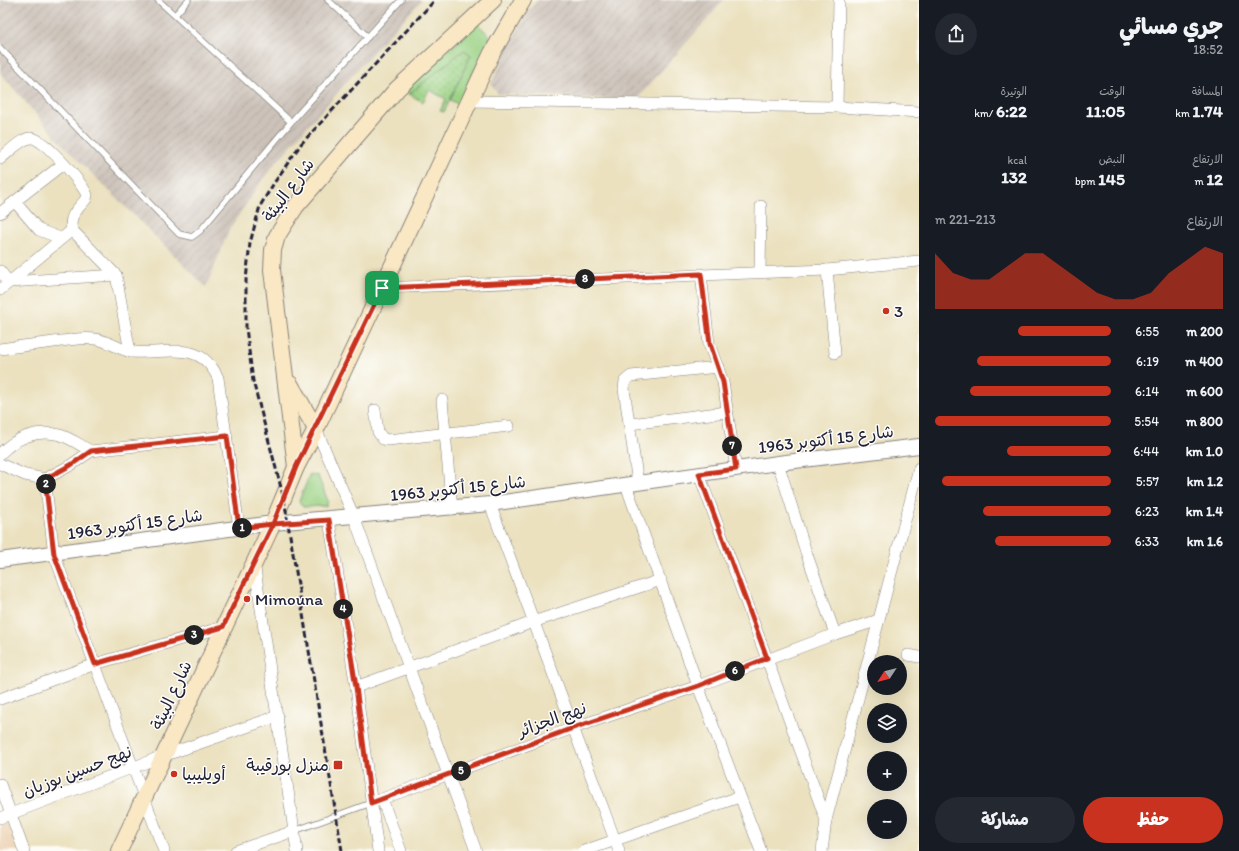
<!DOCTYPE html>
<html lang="ar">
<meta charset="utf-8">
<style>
:root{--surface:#171b24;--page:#242831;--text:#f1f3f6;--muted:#9ea1a6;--accent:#c8321e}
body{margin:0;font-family:Itim,"Playpen Sans Arabic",sans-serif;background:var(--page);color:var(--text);direction:rtl;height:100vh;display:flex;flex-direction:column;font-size:15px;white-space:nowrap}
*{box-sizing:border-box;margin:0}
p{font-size:13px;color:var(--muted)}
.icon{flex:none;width:22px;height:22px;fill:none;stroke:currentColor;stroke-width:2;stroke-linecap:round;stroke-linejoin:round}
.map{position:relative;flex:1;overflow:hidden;direction:ltr}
.details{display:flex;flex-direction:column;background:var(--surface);width:320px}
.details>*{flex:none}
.needle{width:26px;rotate:234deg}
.fabs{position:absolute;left:867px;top:655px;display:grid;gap:8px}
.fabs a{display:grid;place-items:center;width:40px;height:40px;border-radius:50%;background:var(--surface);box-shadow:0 4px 16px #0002;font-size:20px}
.pin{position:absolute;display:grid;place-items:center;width:34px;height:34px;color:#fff;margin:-17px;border-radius:8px;box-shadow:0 2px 6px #0006}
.km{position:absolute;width:20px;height:20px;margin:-10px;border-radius:50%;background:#222;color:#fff;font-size:11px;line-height:20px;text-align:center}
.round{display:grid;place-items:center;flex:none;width:42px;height:42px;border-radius:21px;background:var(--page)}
.headline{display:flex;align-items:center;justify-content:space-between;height:68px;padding:0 16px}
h1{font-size:22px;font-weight:800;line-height:30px}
.figures{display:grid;grid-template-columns:repeat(3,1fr);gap:6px;height:68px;padding:4px 16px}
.figures div{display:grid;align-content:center}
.figures b{font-size:17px;font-weight:800}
.figures small{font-size:11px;font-weight:400}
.figures p{font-size:11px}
.chart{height:112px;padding:8px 16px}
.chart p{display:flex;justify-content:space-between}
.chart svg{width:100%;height:72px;margin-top:4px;fill:var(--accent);opacity:.7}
.button{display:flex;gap:8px;margin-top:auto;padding:8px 16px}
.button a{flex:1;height:46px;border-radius:24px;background:var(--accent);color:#fff;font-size:16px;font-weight:800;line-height:46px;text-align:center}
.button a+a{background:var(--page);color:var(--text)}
ul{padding:0 16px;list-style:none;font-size:13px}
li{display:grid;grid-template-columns:64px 48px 1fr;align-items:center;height:30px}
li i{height:10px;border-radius:5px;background:var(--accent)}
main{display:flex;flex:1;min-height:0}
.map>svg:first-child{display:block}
</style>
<main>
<section class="details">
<div class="headline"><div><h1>جري مسائي</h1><p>18:52</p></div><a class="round"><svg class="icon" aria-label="share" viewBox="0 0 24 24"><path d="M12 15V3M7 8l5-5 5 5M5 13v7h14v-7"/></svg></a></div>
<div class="figures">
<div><p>المسافة</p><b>1.74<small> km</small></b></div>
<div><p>الوقت</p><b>11:05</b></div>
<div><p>الوتيرة</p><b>6:22<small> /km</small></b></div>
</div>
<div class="figures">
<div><p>الارتفاع</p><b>12<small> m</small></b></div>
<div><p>النبض</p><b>145<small> bpm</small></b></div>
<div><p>kcal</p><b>132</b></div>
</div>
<div class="chart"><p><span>الارتفاع</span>213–221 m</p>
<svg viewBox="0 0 160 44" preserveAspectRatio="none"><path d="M0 44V10L10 22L20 26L30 26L40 18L50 10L60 10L70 18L80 26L90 34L100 38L110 38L120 34L130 22L140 14L150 6L160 10V44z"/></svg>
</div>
<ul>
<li><b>200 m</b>6:55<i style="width:53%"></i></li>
<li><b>400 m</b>6:19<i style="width:76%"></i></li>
<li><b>600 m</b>6:14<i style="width:80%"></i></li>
<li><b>800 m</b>5:54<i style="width:100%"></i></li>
<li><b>1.0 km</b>6:44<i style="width:59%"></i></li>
<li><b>1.2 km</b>5:57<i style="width:96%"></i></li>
<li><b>1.4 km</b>6:23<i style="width:73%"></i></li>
<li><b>1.6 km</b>6:33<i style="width:66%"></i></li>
</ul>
<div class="button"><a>حفظ</a><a>مشاركة</a></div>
</section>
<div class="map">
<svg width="919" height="851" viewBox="0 0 919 851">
<defs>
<pattern id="industrial-furrows" width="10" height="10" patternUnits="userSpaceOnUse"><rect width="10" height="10" fill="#ccc2b9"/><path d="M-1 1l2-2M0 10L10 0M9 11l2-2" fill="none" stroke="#afa6a0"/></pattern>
<pattern id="garden-dots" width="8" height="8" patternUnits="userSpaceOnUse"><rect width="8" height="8" fill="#9ad183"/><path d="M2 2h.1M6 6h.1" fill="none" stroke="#84b372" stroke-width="1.8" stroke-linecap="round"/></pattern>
</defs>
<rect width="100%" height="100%" fill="#fdfcf7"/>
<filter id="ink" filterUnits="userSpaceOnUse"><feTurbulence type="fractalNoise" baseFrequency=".025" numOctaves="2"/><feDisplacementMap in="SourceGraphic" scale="8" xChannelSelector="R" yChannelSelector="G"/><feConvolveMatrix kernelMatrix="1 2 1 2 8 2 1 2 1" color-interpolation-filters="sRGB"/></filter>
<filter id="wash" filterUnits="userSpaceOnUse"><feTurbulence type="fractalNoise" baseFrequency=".012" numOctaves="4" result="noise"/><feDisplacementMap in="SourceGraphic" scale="16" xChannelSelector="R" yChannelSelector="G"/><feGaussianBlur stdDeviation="0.9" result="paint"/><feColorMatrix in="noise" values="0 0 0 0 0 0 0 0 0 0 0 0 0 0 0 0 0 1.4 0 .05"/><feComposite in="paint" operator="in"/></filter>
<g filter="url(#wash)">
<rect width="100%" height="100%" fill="#ebe1bf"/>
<polygon fill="#eed7bb" points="5,819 17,851 0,851 0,821"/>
<g fill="url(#industrial-furrows)">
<polygon points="0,0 422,0 365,61 267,173 230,228 206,287 62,144 0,73"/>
<polygon points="538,0 724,0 636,100 498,94 491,84 510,44 530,9"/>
</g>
<g fill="#9ad183" stroke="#5e7a5f">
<polygon points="477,23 491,37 458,104 450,100 471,55 464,50 409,94 406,90"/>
<polygon points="310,474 318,476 328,501 326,506 303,507 299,501"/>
</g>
<polygon fill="url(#garden-dots)" stroke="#5e7a5f" points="464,50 471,55 444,112 440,111 446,99 429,90 423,102 409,94"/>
</g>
<g filter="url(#ink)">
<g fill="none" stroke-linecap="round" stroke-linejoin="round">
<g stroke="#86827d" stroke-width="7">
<g id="service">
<polyline points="158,0 291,122"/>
<polyline points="328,0 368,37"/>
<polyline points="175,15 188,0"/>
<polyline points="0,48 179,234 192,237 200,231 291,122 401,0"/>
<polyline points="294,831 371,803"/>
</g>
</g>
<g stroke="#86827d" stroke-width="12">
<g id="minor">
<polyline points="469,101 837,107 919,112"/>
<polyline points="837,107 839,0"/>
<path d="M0,159C8,153 19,140 30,138C43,136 82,183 87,195L86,199C78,209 68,216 72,230"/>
<polyline points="15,202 39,230 60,238"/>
<polyline points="0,213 63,164"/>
<polyline points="827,270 835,353"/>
<polyline points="0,271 9,282 116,275"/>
<polyline points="760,272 761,206"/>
<polyline points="701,274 709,344 723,382 736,469"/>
<polyline points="382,288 827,270 919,261"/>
<polyline points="0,290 72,230 116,275 130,352"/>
<path d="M0,349C20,346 41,344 61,341C72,340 84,337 95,339C107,340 122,351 132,352C166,355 200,338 218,378L239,528"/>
<polyline points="442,400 452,509"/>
<polyline points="375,410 378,432 383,439 388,440 509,426"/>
<polyline points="630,424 726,412"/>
<polyline points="316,429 354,517 476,851"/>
<path d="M0,454C15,438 37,429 60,435C71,438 81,446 91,451"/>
<polyline points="778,463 806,552 835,634"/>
<polyline points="0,464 25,475 45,479 71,465 91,451 227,436"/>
<polyline points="699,474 826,820"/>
<polyline points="45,479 54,554 164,851"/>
<polyline points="638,483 624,389 625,381 631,376 718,367"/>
<polyline points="626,485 698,686 761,851"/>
<polyline points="490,504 619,851"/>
<polyline points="329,520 356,687 378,851"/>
<polyline points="254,562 297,851"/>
<polyline points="908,655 919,657"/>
<polyline points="356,687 533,622 661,580"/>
<polyline points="0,699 95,664 223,627"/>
<polyline points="0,784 24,851"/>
<polyline points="382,799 401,851"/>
<polyline points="371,803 573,728 698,686 835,634 879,620"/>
<polyline points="0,818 163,756 278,716"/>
<polyline points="236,851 294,831"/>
<polyline points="584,851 739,797"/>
<polyline points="822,851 826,820 919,468"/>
</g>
</g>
<g stroke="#86827d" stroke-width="16">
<polyline id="tertiary" points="0,560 273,523 490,504 778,463 919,446"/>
</g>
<g stroke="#86827d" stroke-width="18">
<g id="secondary">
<polyline points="290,384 316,429"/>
<polyline points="296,467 272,270 273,250 277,236 296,206 397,89 493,0"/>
<polyline points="119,851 273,523 296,467 316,429 492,53 523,0"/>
</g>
</g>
<use href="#service" stroke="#fff" stroke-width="5.5"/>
<use href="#minor" stroke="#fff" stroke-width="11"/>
<use href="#tertiary" stroke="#fff" stroke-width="14"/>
<use href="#secondary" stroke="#fae7c3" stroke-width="16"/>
<polyline stroke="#22223b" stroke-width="3" stroke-dasharray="6 3" stroke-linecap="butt" points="342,851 284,499 253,381 246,328 246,280 250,243 260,206 274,183 301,144 435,0"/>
</g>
</g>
<g fill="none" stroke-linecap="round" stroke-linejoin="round" filter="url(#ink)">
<g stroke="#fff" stroke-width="8">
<polyline id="route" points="382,288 296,467 273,524 239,528 227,436 91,451 71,465 45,479 54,554 95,664 223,627 273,524 329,520 356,687 371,803 573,728 698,686 767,658 699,474 736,469 723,382 710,344 701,274 382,288"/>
</g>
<use href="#route" stroke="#c8321e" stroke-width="5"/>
</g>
<g fill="#c8321e" stroke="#fdfcf7" stroke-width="1.5">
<circle cx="886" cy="311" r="4"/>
<circle cx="247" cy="599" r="4"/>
<rect x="333" y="760" width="10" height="10" rx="2"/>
<circle cx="174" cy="774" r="4"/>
</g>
<g text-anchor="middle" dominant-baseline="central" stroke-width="3" stroke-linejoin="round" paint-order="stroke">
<g font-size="17" fill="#22223b" stroke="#fdfcf7">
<text transform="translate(288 190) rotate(-53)">شارع البيئة</text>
<text transform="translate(826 439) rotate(-7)">شارع 15 أكتوبر 1963</text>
<text transform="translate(458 488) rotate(-6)">شارع 15 أكتوبر 1963</text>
<text transform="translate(135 524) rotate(-8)">شارع 15 أكتوبر 1963</text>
<text transform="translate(171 695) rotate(-65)">شارع البيئة</text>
<text transform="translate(552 719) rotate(-20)">نهج الجزائر</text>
<text transform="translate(77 771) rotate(-21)">نهج حسين بوزيان</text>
</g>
<g font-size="17" fill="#22223b" stroke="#fdfcf7" text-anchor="start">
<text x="894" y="311">3</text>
<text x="255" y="599">Mimouna</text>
<text x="329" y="765" text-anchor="end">منزل بورقيبة</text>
<text x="182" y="774">أويليبيا</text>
</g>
</g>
</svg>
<div class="fabs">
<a><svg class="needle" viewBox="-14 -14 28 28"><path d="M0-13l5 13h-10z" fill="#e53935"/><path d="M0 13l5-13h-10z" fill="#9ea1a6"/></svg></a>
<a><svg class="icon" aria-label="layers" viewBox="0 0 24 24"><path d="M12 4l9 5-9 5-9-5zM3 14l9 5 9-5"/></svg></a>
<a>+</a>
<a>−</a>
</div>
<div class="pin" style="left:382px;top:288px;background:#1e9e55"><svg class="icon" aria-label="arrive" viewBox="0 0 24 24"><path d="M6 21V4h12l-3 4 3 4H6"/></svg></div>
<b class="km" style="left:242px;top:528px">1</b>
<b class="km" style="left:46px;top:484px">2</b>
<b class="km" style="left:194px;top:635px">3</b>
<b class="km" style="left:343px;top:609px">4</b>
<b class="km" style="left:461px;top:771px">5</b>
<b class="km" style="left:735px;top:671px">6</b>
<b class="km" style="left:732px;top:446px">7</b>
<b class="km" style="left:585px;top:279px">8</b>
</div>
</main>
